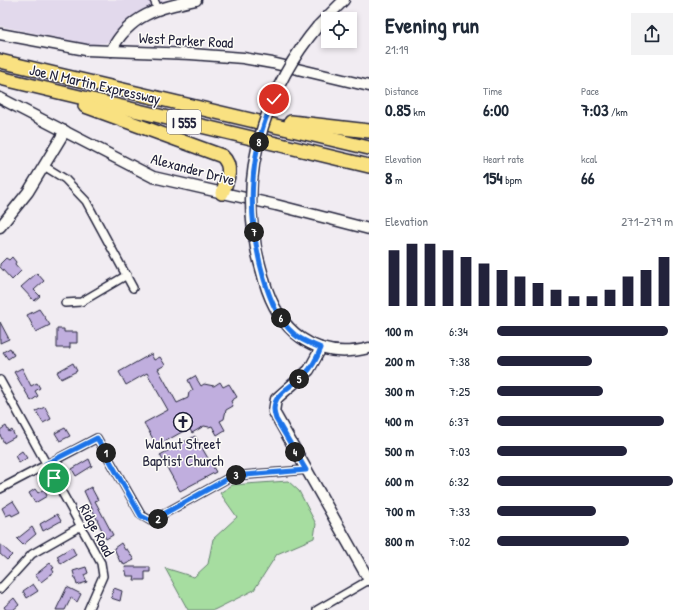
<!DOCTYPE html>
<meta charset="utf-8">
<style>
:root{--surface:#fff;--page:#f2f2f3;--text:#1f2937;--muted:#747a83;--accent:#22223b}
body{margin:0;font-family:"Patrick Hand",sans-serif;background:var(--page);color:var(--text);height:100vh;display:flex;flex-direction:column;font-size:15px;white-space:nowrap}
*{box-sizing:border-box;margin:0}
p{font-size:13px;color:var(--muted)}
.icon{flex:none;width:22px;height:22px;fill:none;stroke:currentColor;stroke-width:2;stroke-linecap:round;stroke-linejoin:round}
.map{position:relative;flex:1;overflow:hidden}
.drawer{display:flex;flex-direction:column;background:var(--surface);width:320px}
.drawer>*{flex:none}
.tools{position:absolute;left:321px;top:12px;display:grid;gap:8px}
.tools a{display:grid;place-items:center;width:36px;height:36px;border-radius:0px;background:var(--surface);box-shadow:0 2px 6px #0003;font-size:20px}
.pin{position:absolute;display:grid;place-items:center;width:34px;height:34px;color:#fff;margin:-17px;border:2px solid #fff;border-radius:50%;box-shadow:0 1px 4px #0007}
.km{position:absolute;width:20px;height:20px;margin:-10px;border-radius:50%;background:#222;color:#fff;font-size:11px;line-height:20px;text-align:center}
.round{display:grid;place-items:center;flex:none;width:42px;height:42px;border-radius:0px;background:var(--page)}
.overview{display:flex;align-items:center;justify-content:space-between;height:68px;padding:0 16px}
h1{font-size:22px;font-weight:700;line-height:30px}
.metrics{display:grid;grid-template-columns:repeat(3,1fr);gap:6px;height:68px;padding:4px 16px}
.metrics div{display:grid;align-content:center}
.metrics b{font-size:17px;font-weight:700}
.metrics small{font-size:11px;font-weight:400}
.metrics p{font-size:11px}
.chart{height:112px;padding:8px 16px}
.chart p{display:flex;justify-content:space-between}
.chart svg{width:100%;height:72px;margin-top:4px;stroke:var(--accent);stroke-width:6}
ul{padding:0 16px;list-style:none;font-size:13px}
li{display:grid;grid-template-columns:64px 48px 1fr;align-items:center;height:30px}
li i{height:10px;border-radius:5px;background:var(--accent)}
main{display:flex;flex:1;min-height:0}
.map>svg:first-child{display:block}
</style>
<main>
<div class="map">
<svg width="369" height="610" viewBox="0 0 369 610">
<rect width="100%" height="100%" fill="#f1ecf2"/>
<filter id="ink" filterUnits="userSpaceOnUse"><feTurbulence type="fractalNoise" baseFrequency=".025" numOctaves="2"/><feDisplacementMap in="SourceGraphic" scale="8" xChannelSelector="R" yChannelSelector="G"/><feConvolveMatrix kernelMatrix="1 2 1 2 8 2 1 2 1" color-interpolation-filters="sRGB"/></filter>
<g filter="url(#ink)">
<polygon fill="#e2d9ec" points="0,0 173,0 144,10 124,24 113,39 105,43 92,45 0,26"/>
<polygon fill="#a6dda0" stroke="#64806e" points="288,481 299,491 316,524 314,538 277,554 254,590 214,610 188,610 165,568 194,577 208,564 213,539 237,517 220,493 232,485"/>
<g fill="#c0aede" stroke="#22223b">
<polygon points="12,257 16,262 15,264 21,271 12,280 0,267 0,264 6,258 9,260"/>
<polygon points="37,273 44,281 34,290 40,296 34,301 21,287"/>
<polygon points="39,309 50,325 36,332 27,315"/>
<polygon points="0,322 9,339 0,343"/>
<polygon points="57,329 64,329 64,332 77,332 77,343 70,343 70,348 57,348"/>
<polygon points="10,348 14,355 8,359 3,352"/>
<polygon points="151,354 154,360 160,357 165,365 158,369 177,403 188,398 189,392 193,390 188,380 195,376 201,386 204,384 214,386 220,382 223,387 229,384 237,397 231,401 233,406 226,410 224,419 220,421 225,430 217,435 212,426 209,427 204,426 192,433 189,428 157,446 144,423 168,410 147,373 126,385 119,372"/>
<polygon points="73,363 77,371 61,379 57,372"/>
<polygon points="22,368 31,386 37,383 40,388 35,391 38,396 31,401 14,372"/>
<polygon points="45,407 51,419 43,423 36,411"/>
<polygon points="6,426 9,432 12,430 15,437 4,443 0,435 0,430"/>
<polygon points="65,428 70,436 60,441 55,433"/>
<polygon points="195,436 216,472 180,491 160,455"/>
<polygon points="22,451 27,458 19,463 15,456"/>
<polygon points="89,459 92,466 76,476 72,469"/>
<polygon points="91,487 98,500 95,501 113,535 106,539 84,491"/>
<polygon points="35,489 38,493 44,489 47,496 35,503 29,493"/>
<polygon points="13,501 20,512 12,516 11,514 6,516 2,508"/>
<polygon points="57,514 61,521 43,531 40,524"/>
<polygon points="32,527 36,534 23,545 17,539"/>
<polygon points="121,543 125,550 127,549 134,560 124,565 122,561 120,562 114,548"/>
<polygon points="0,544 12,555 7,560 0,554"/>
<polygon points="72,547 76,555 61,564 57,556"/>
<polygon points="50,563 54,568 52,569 54,572 41,582 35,575"/>
<polygon points="86,567 88,573 84,575 87,582 77,585 73,571"/>
<polygon points="125,567 150,567 150,572 145,572 145,580 134,580 135,576 127,576"/>
<polygon points="33,584 38,591 27,598 23,591"/>
<polygon points="67,587 81,594 77,602 71,598 65,610 56,610"/>
<polygon points="114,588 122,591 120,601 111,598"/>
<polygon points="14,598 19,605 13,610 6,610 4,607"/>
</g>
<g fill="none" stroke-linecap="round" stroke-linejoin="round">
<g stroke="#22223b" stroke-width="10">
<g id="street">
<polyline points="154,0 158,9"/>
<polyline points="44,166 65,179 86,201 133,288"/>
<polyline points="65,303 81,302 127,275"/>
<polyline points="0,380 101,563 103,576 88,610"/>
<polyline points="0,489 97,438 141,515 151,521 232,476 306,470"/>
<polyline points="0,589 32,554 81,526"/>
<polyline points="317,610 369,580"/>
</g>
</g>
<g stroke="#22223b" stroke-width="13">
<g id="secondary">
<polyline points="318,26 344,0"/>
<polyline points="0,34 86,50 191,54 243,58 272,63 369,86"/>
<path d="M111,51C130,14 159,8 196,0"/>
<polyline points="0,98 153,177 276,205 369,229"/>
<polyline points="0,227 28,192 65,131"/>
<path d="M255,241C256,254 261,267 264,280C278,330 314,362 369,348"/>
<polyline points="321,348 309,370 276,399 274,412 369,580"/>
</g>
</g>
<g stroke="#22223b" stroke-width="16">
<g id="highway">
<polyline points="0,61 369,148"/>
<polyline points="0,78 369,166"/>
<path d="M85,106L222,156C234,167 227,181 222,193"/>
<polyline points="291,122 369,131"/>
</g>
</g>
<use href="#street" stroke="#fdfcf7" stroke-width="7"/>
<use href="#secondary" stroke="#fdfcf7" stroke-width="10"/>
<use href="#highway" stroke="#f9e181" stroke-width="13"/>
<g stroke="#22223b" stroke-width="13" stroke-linecap="butt">
<path id="secondary-bridge" d="M255,241C240,166 270,83 318,26"/>
</g>
<use href="#secondary-bridge" stroke="#fdfcf7" stroke-width="10"/>
</g>
</g>
<g fill="none" stroke-linecap="round" stroke-linejoin="round" filter="url(#ink)">
<g stroke="#fff" stroke-width="8">
<path id="route" d="M54,478L46,464L97,438L141,516L151,521L232,476L306,470L276,419C267,395 290,389 305,374C313,367 317,358 321,348C312,344 302,341 294,334C278,320 270,299 264,279C247,220 247,156 274,99"/>
</g>
<use href="#route" stroke="#1a73e8" stroke-width="5"/>
</g>
<defs>
<g id="church-ring" transform="scale(1)"><circle r="9.5" fill="#fdfcf7" stroke="#22223b" stroke-width="1.5"/><path d="M-1.2-6h2.4v3.5h3.3v2.4h-3.3V6h-2.4V-.1h-3.3v-2.4h3.3Z" fill="#22223b"/></g>
</defs>
<g fill-rule="evenodd">
<use href="#church-ring" x="183" y="422"/>
</g>
<g text-anchor="middle" dominant-baseline="central" stroke-width="3" stroke-linejoin="round" paint-order="stroke">
<rect fill="#fdfcf7" stroke="#646373" stroke-width="1" x="167" y="110" width="34" height="24" rx="3"/>
<g font-size="14" font-weight="bold" fill="#22223b">
<text x="184" y="122">I 555</text>
</g>
<g font-size="15" fill="#22223b" stroke="#fdfcf7">
<text transform="translate(186 40) rotate(3)">West Parker Road</text>
<text transform="translate(95 84) rotate(13)">Joe N Martin Expressway</text>
<text transform="translate(193 169) rotate(15)">Alexander Drive</text>
<text transform="translate(97 530) rotate(62)">Ridge Road</text>
</g>
<g font-size="15" fill="#22223b" stroke="#fdfcf7">
<text x="183" y="443">Walnut Street<tspan x="183" dy="17">Baptist Church</tspan></text>
</g>
</g>
</svg>
<div class="tools">
<a><svg class="icon" aria-label="locate" viewBox="0 0 24 24"><circle cx="12" cy="12" r="6"/><path d="M12 2v4M12 18v4M2 12h4M18 12h4"/></svg></a>
</div>
<div class="pin" style="left:54px;top:478px;background:#1e9e55"><svg class="icon" aria-label="arrive" viewBox="0 0 24 24"><path d="M6 21V4h12l-3 4 3 4H6"/></svg></div>
<div class="pin" style="left:274px;top:99px;background:#d93025"><svg class="icon" aria-label="check" viewBox="0 0 24 24"><path d="M5 12l5 5 9-10"/></svg></div>
<b class="km" style="left:106px;top:453px">1</b>
<b class="km" style="left:158px;top:519px">2</b>
<b class="km" style="left:236px;top:475px">3</b>
<b class="km" style="left:295px;top:452px">4</b>
<b class="km" style="left:299px;top:379px">5</b>
<b class="km" style="left:281px;top:318px">6</b>
<b class="km" style="left:254px;top:232px">7</b>
<b class="km" style="left:259px;top:142px">8</b>
</div>
<section class="drawer">
<div class="overview"><div><h1>Evening run</h1><p>21:19</p></div><a class="round"><svg class="icon" aria-label="share" viewBox="0 0 24 24"><path d="M12 15V3M7 8l5-5 5 5M5 13v7h14v-7"/></svg></a></div>
<div class="metrics">
<div><p>Distance</p><b>0.85<small> km</small></b></div>
<div><p>Time</p><b>6:00</b></div>
<div><p>Pace</p><b>7:03<small> /km</small></b></div>
</div>
<div class="metrics">
<div><p>Elevation</p><b>8<small> m</small></b></div>
<div><p>Heart rate</p><b>154<small> bpm</small></b></div>
<div><p>kcal</p><b>66</b></div>
</div>
<div class="chart"><p><span>Elevation</span>271–279 m</p>
<svg viewBox="0 0 160 44" preserveAspectRatio="none"><path d="M5 44V10M15 44V6M25 44V6M35 44V10M45 44V14M55 44V18M65 44V22M75 44V26M85 44V30M95 44V34M105 44V38M115 44V38M125 44V34M135 44V26M145 44V22M155 44V14"/></svg>
</div>
<ul>
<li><b>100 m</b>6:34<i style="width:97%"></i></li>
<li><b>200 m</b>7:38<i style="width:54%"></i></li>
<li><b>300 m</b>7:25<i style="width:60%"></i></li>
<li><b>400 m</b>6:37<i style="width:95%"></i></li>
<li><b>500 m</b>7:03<i style="width:74%"></i></li>
<li><b>600 m</b>6:32<i style="width:100%"></i></li>
<li><b>700 m</b>7:33<i style="width:56%"></i></li>
<li><b>800 m</b>7:02<i style="width:75%"></i></li>
</ul>
</section>
</main>
